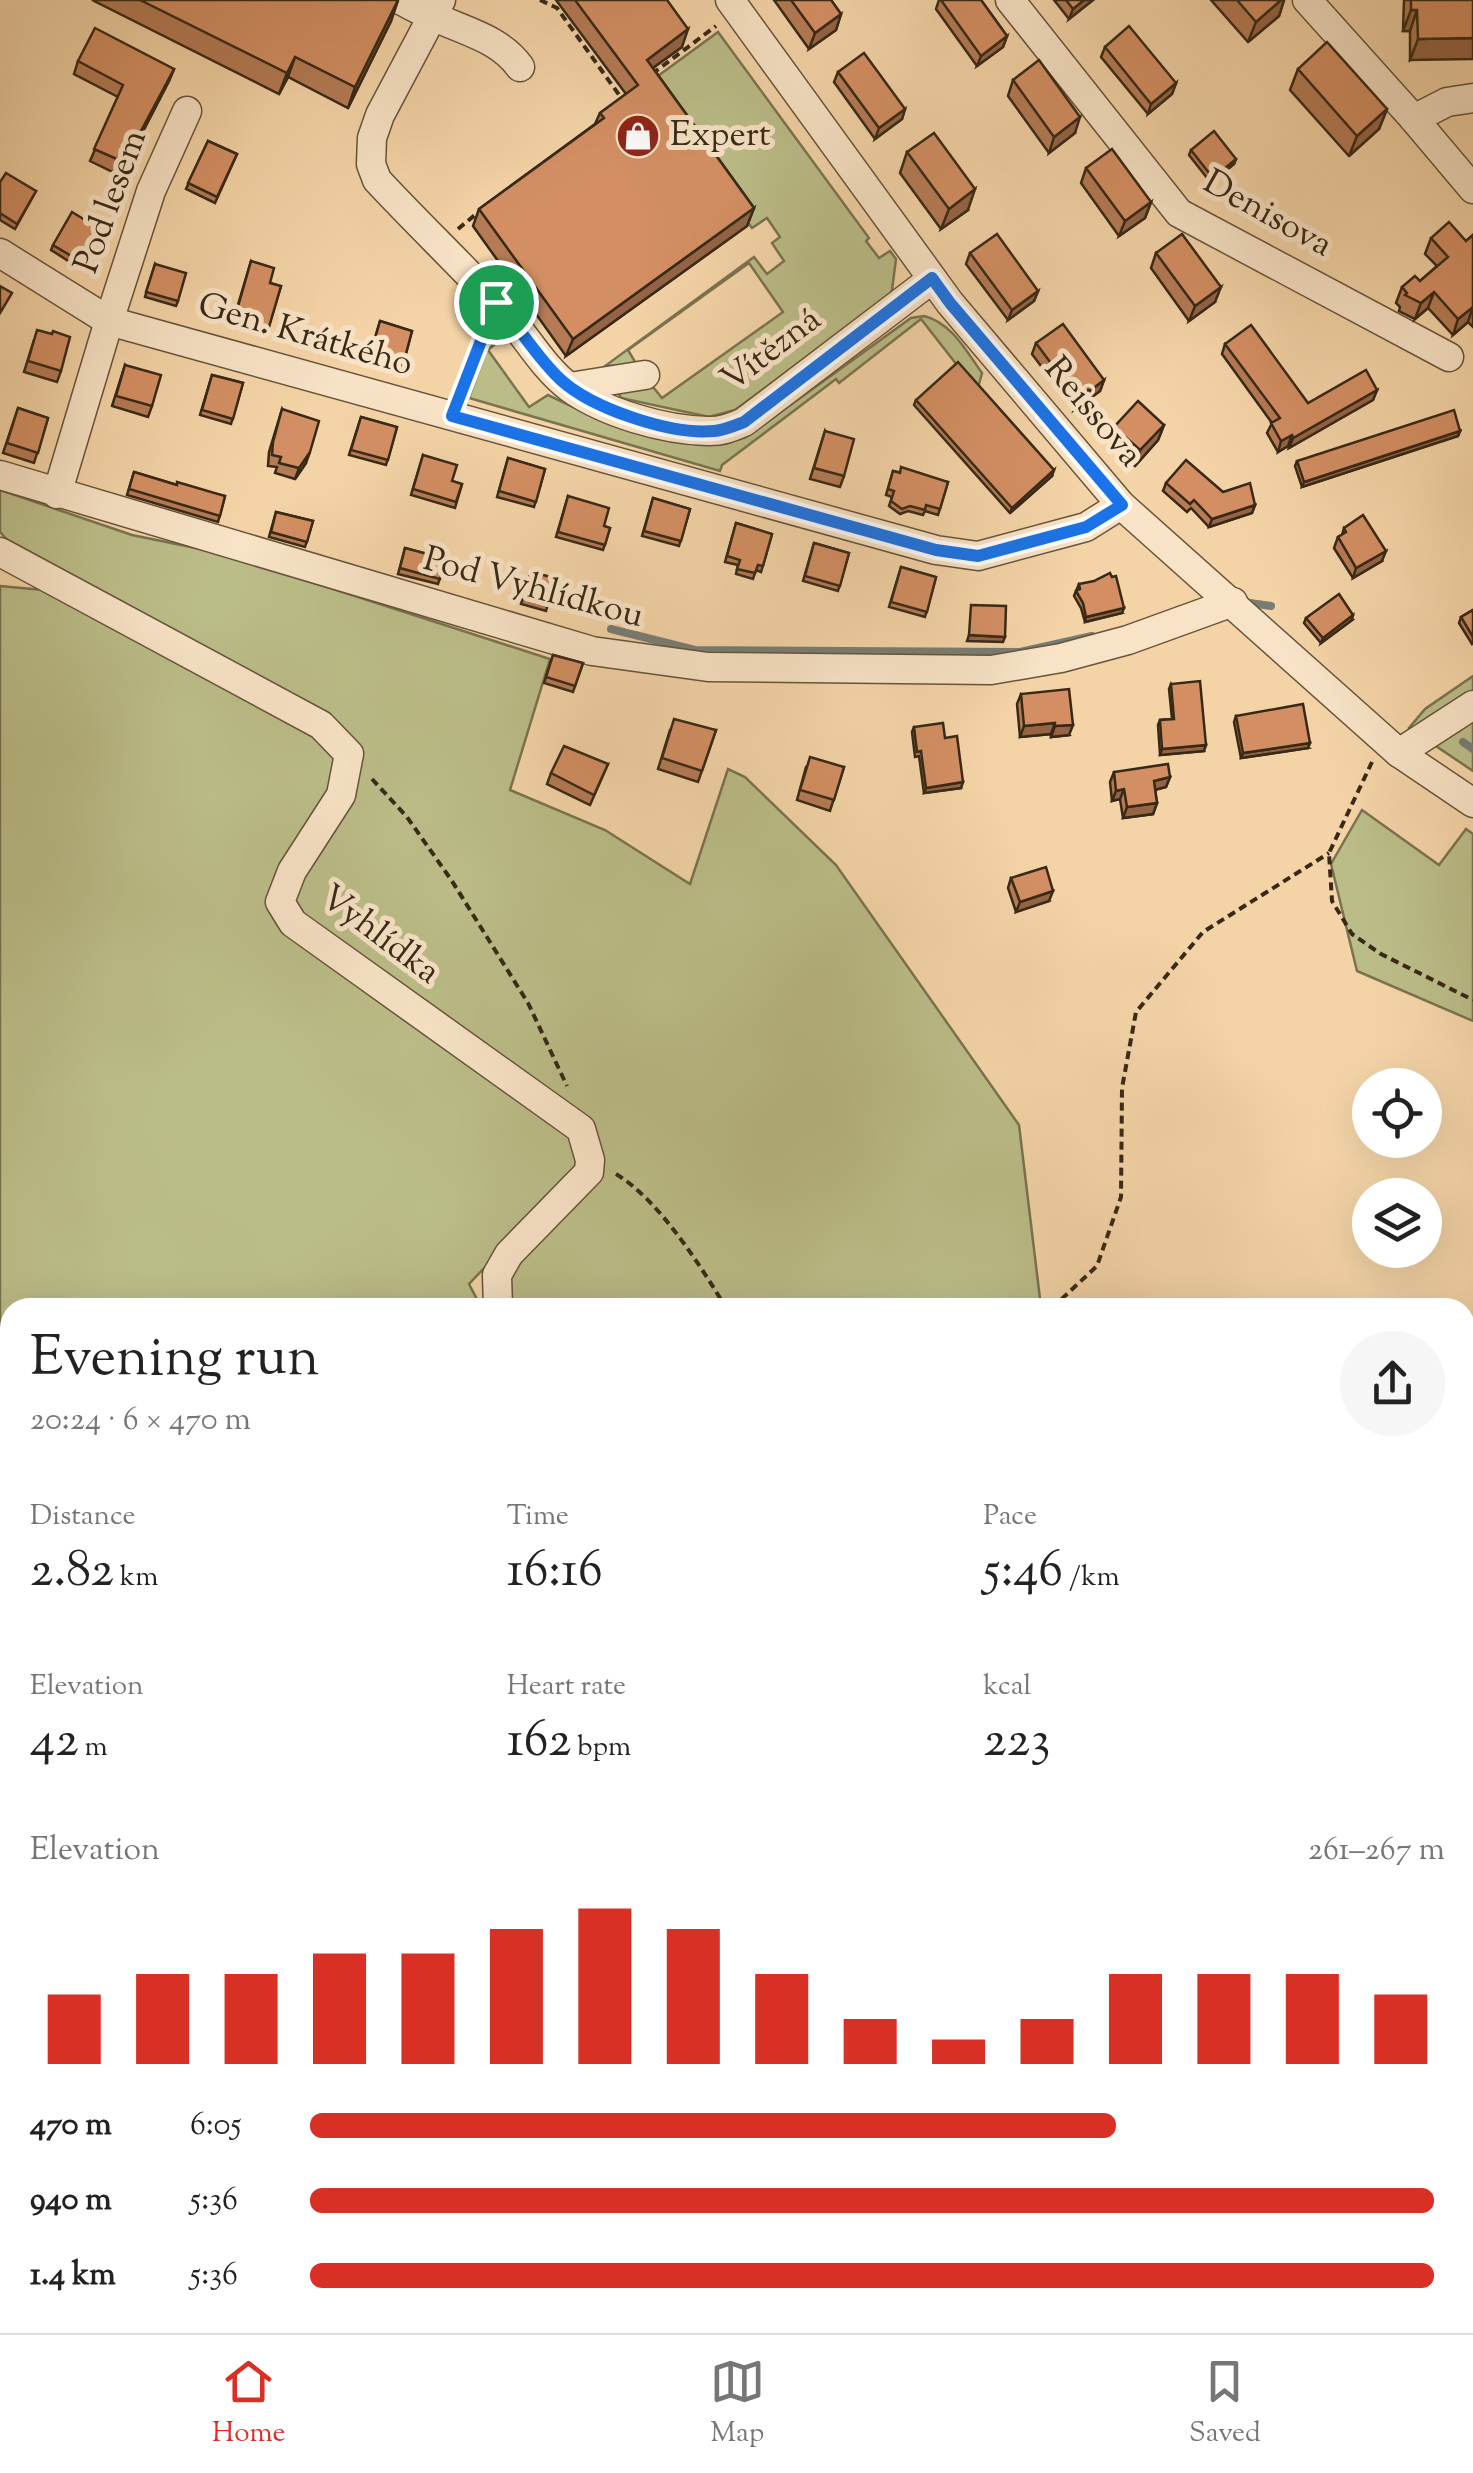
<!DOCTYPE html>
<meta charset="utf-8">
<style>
:root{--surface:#fff;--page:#f6f6f6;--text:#222;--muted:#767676;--line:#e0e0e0;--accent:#d93025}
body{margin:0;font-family:"Sorts Mill Goudy",serif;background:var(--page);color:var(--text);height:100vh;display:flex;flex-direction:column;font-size:38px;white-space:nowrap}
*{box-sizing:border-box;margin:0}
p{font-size:32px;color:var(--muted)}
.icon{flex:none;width:55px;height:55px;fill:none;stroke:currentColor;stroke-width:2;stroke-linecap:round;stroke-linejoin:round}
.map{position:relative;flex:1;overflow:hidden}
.sheet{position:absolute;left:0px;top:1298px;width:1475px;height:1038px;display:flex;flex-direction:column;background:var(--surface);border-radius:30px 30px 0 0;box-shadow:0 10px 40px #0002}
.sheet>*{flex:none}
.fabs{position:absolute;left:1352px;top:1068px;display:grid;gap:20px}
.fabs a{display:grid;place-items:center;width:90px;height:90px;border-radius:50%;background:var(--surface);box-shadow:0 10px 40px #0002;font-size:50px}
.pin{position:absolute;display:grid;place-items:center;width:85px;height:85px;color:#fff;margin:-42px;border:5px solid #fff;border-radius:50%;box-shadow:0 2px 10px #0007}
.round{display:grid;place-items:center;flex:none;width:105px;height:105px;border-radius:52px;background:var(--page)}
.head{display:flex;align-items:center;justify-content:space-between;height:170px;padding:0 30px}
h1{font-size:55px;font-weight:600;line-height:75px}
.metrics{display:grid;grid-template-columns:repeat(3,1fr);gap:15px;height:170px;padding:10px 30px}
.metrics div{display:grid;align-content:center}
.metrics b{font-size:50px;font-weight:600}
.metrics small{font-size:28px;font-weight:400}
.metrics p{font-size:28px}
.chart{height:280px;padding:20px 30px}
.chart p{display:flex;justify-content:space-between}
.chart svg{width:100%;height:180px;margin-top:10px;stroke:var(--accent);stroke-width:6}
ul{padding:0 30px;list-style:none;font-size:32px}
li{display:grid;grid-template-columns:160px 120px 1fr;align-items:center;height:75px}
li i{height:25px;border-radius:12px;background:var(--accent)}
.dock{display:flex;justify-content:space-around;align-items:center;height:140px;border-top:2px solid var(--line);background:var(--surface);font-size:28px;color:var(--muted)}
.dock a{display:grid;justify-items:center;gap:5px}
.dock .selected{color:var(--accent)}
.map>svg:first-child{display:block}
</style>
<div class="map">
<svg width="1473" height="2333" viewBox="0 0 1473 2333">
<rect width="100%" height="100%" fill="#f4d4a7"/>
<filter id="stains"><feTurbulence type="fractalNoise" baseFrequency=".002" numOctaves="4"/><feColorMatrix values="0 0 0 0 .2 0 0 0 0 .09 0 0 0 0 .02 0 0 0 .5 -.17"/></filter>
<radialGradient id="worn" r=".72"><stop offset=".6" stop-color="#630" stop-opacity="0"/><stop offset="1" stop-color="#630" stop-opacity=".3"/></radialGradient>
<g fill="#bbbd88" stroke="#7a734f" stroke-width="2.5">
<polygon points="718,32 869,238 866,241 879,258 890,251 896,259 892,290 887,299 735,410 709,417 621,398 618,393 622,390 653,387 662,398 783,312 749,263 628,350 637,365 605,366 754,257 767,274 784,261 772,243 780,237 767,218 752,228 647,84"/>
<path d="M924,316C952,323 966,351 982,373L979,384L975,388L921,319L839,383L836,379L722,465L720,471L469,398L496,325L502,338L488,350L529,407L548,395L611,425L699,445L725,444L746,437L911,318Z"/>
<polygon points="0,490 132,535 225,554 550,659 510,790 605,830 690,884 728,769 745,777 836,865 1019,1125 1041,1307 504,1307 498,1296 554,1195 469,1284 481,1307 10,1308 10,1473 0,1464 0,586 54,591 0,532"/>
<polygon points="1473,676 1473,771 1409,728 1425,709"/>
<polygon points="1362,810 1439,865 1466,829 1473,834 1473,1021 1357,971 1331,864"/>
<polygon points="1465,1824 1473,1833 1473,2333 0,2333 0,2103 10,2103 10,2325 1465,2325"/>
</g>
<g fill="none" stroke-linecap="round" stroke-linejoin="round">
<g stroke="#777d74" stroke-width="8">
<polyline points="1243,602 1271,606"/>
<polyline points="611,629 695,650 1020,652 1092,636"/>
<polyline points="1463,742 1473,749"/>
</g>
<g stroke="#67543a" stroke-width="31">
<g id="minor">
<path d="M400,0C412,6 424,13 437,18C467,32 500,39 520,67"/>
<path d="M441,0L380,115L372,138L371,164L377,180C417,223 460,264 500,307C524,332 541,366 570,388C605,413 664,430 707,431C721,432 732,427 744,422L932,279"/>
<polyline points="730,0 950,303 1121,505 1399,753 1473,803"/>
<polyline points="1010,0 1179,213 1449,357"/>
<polyline points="1307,0 1414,119 1473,189"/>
<polyline points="1414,119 1447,102 1473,98"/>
<polyline points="0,253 109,321 936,550 978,556 1086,527 1121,505"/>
<polyline points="570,387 645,375"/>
<polyline points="0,475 592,651 708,667 991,670 1061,658 1128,640 1233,602"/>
<polyline points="57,494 109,321 151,191 187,111"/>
<polyline points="0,552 321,725 349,754 341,795 292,871 280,902 293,923 581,1129 590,1160 589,1172 509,1254 497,1275 498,1308"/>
<polyline points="1399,753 1473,705"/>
</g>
</g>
<g stroke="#382916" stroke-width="4" stroke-dasharray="8 5" stroke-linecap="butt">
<polyline points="540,0 557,8 622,99"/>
<polyline points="652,74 716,26"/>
<polyline points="458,229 481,210"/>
<polyline points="461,393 486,327"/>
<polyline points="1372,762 1329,853 1332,901 1352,934 1381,954 1473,1000"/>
<polyline points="372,779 407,817 452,881 528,1003 567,1086"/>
<path d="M616,1174C658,1199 701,1266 726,1308"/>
<polyline points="1052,1308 1097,1266 1121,1197 1122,1088 1136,1012 1203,932 1329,853"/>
<polyline points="0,1799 10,1808"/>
<polyline points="0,1904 10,1909"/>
<polyline points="1465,1987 1473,1984"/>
<polyline points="1465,2250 1473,2251"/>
<polyline points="855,2325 867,2333"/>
<polyline points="1329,2325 1344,2333"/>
<polyline points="748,2333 752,2325"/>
<polyline points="967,2333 974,2325"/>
</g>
<use href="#minor" stroke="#f8e3c6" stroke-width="28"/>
</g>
<g fill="#b57b55" stroke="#382916" stroke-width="2.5">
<polygon points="92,0 398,0 391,21 348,108 288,77 279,94"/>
<polygon points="556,0 667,0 682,47 653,68 754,208 747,226 566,356 473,226 479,209 595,124 600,113 626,94"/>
<polygon points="774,0 831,0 841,14 836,30 809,49"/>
<polygon points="939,0 981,0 1007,36 1003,47 977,66 936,9"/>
<polygon points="1054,0 1093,0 1069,19"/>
<polygon points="1211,0 1284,0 1279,16 1248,42"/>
<polygon points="1404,0 1473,0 1410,60 1410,31 1403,31"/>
<polygon points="1105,47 1176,83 1172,94 1148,114 1101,57"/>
<polygon points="78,61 174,69 169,81 138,141 123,177 90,161 118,97 74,74"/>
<polygon points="1298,69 1387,109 1379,129 1349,156 1290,90"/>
<polygon points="838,72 905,109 902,119 875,139 834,82"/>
<polygon points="1013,80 1075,133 1049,153 1008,96"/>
<polygon points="208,141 237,154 215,203 186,189"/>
<polygon points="1191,150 1236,159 1234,164 1211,183 1189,155"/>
<polygon points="907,152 968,210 941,229 900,173"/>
<polygon points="1086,168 1151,202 1145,218 1119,236 1081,183"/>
<polygon points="0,182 36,191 15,229 0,220"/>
<polygon points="1473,235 1473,327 1468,322 1453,335 1428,308 1415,319 1399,311 1400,307 1396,303 1402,287 1420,281 1437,266 1425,254 1431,238 1466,241"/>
<polygon points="101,236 81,269 51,250 53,245"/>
<polygon points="970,253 1038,291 1034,301 1008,320 966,264"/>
<polygon points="1156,253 1215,302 1189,321 1151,268"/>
<polygon points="251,261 270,283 281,286 267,332 233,322"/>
<polygon points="155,264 178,301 176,306 145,297"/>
<polygon points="380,321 412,331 401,371 368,361"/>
<polygon points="52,334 61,371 57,382 24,372 34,340"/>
<polygon points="1036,343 1104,380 1100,391 1074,410 1032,354"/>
<polygon points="1225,344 1308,403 1377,390 1373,400 1289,448 1288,446 1278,452 1267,433 1272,423 1222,354"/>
<polygon points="125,365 152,406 148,417 112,406"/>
<polygon points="212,375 243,383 231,424 200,415"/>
<polygon points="916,400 1052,476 1010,513 914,405"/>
<polygon points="18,408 48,418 34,463 3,453"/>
<polygon points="282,409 306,463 295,479 275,473 277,467 268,466 269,452"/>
<polygon points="361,417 397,427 386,465 349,455"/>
<polygon points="1164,425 1158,440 1135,466 1108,442 1114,427"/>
<polygon points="825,431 844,476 840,487 810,479"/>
<polygon points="1460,431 1458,436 1302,487 1295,466 1297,461"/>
<polygon points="423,455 452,481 462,484 455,508 411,495"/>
<polygon points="508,458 545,469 534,507 497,497"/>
<polygon points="893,471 948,482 938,515 925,511 923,515 908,511 900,514 889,506 892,497 886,495"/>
<polygon points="134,472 177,485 225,496 218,522 127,495"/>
<polygon points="1166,483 1255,505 1252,513 1209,527 1191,508 1187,512 1163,491"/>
<polygon points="568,496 604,526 610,528 603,550 556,537"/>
<polygon points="653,498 690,509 679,546 642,536"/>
<polygon points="276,512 313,521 305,547 269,537"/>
<polygon points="736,523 772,534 761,572 756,570 753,579 736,574 738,565 725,562"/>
<polygon points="1344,528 1382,561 1353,578 1334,548 1338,537 1342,535"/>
<polygon points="814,543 849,553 838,591 803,581"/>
<polygon points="405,548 446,559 438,584 398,574"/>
<polygon points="901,567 936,577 925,617 889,607"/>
<polygon points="531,572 549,600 546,611 521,604"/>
<polygon points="1079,584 1122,613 1085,622 1081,608 1074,596"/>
<polygon points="1473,610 1473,643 1472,644 1459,623 1461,617"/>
<polygon points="1306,618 1352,620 1321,643 1304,623"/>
<polygon points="553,655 583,663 573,692 544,683"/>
<polygon points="1171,684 1204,751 1160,755 1158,725 1160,720 1172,719 1169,689"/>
<polygon points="1021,694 1069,735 1051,737 1051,734 1020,737 1017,704"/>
<polygon points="1236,716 1308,748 1241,758 1234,722"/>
<polygon points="914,727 945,738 961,788 924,793 919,756 915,757 912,732"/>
<polygon points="670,730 716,730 698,782 658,769"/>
<polygon points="608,764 590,805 547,784 551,773"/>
<polygon points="806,767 844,767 830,811 797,800"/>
<polygon points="1114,772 1170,777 1166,787 1155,790 1157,803 1153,814 1123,818 1120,799 1112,801 1110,782"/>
<polygon points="1011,878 1049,901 1016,912 1008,888"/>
</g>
<g fill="#946445" stroke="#382916" stroke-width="2.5">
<polygon points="398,0 391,21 348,108 355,87"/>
<polygon points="1084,0 1093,0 1069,19 1073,9"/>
<polygon points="1281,0 1284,0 1279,16 1248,42 1256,22"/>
<polygon points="1411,10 1417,10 1410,31 1403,31"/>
<polygon points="841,14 836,30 809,49 815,33"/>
<polygon points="688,29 682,47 640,77 647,60"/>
<polygon points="1007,36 1003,47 977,66 981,56"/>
<polygon points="1473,38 1473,59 1410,60 1418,39"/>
<polygon points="295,57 288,77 279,94 287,73"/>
<polygon points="174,69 169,81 138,141 123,177 142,129"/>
<polygon points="1176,83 1172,94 1148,114 1151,104"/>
<polygon points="905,109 902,119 875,139 879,128"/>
<polygon points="1387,109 1379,129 1349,156 1357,136"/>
<polygon points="1080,117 1075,133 1049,153 1054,137"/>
<polygon points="1236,159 1234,164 1211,183 1213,178"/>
<polygon points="975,189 968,210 941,229 949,209"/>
<polygon points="1151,202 1145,218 1119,236 1125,221"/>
<polygon points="754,208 747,226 566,356 573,339"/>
<polygon points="1221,287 1215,302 1189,321 1195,306"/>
<polygon points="1038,291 1034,301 1008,320 1012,310"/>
<polygon points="1434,292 1428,308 1415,319 1421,303"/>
<polygon points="1473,307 1468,322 1453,335 1458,319"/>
<polygon points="1104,380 1100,391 1074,410 1078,400"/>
<polygon points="1377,390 1373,400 1289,448 1293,438"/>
<polygon points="1164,425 1158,440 1135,466 1140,450"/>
<polygon points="1460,431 1458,436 1302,487 1304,482"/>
<polygon points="1292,435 1288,446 1278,452 1281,441"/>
<polygon points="310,452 306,463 295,479 299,468"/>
<polygon points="1054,470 1052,476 1010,513 1012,508"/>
<polygon points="1255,505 1252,513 1209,527 1212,519"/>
<polygon points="1386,551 1382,561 1353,578 1356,568"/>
<polygon points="1124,608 1122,613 1085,622 1086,617"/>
<polygon points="1353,615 1352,620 1321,643 1323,638"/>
<polygon points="969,635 1005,637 1003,642 967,641"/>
<polygon points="1055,723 1051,734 1020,737 1024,726"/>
<polygon points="1073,725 1069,735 1051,737 1055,726"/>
<polygon points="1310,743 1308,748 1241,758 1243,753"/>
<polygon points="1206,745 1204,751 1160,755 1162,749"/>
<polygon points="1170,777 1166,787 1150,791 1154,781"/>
<polygon points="963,782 961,788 924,793 926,788"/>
<polygon points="1124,789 1120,799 1112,801 1116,791"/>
<polygon points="1157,803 1153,814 1123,818 1127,807"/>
<polygon points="1053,891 1049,901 1016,912 1020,902"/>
</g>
<g fill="#d38f63" stroke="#382916" stroke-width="2.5">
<polygon points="140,0 398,0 355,87 295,57 287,73"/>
<polygon points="575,0 667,0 688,29 647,60 754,208 573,339 479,209 604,118 600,113 638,85"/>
<polygon points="791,0 831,0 841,14 815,33"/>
<polygon points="941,0 981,0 1007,36 981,56"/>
<polygon points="1066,0 1084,0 1073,9"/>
<polygon points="1237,0 1281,0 1256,22"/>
<polygon points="1411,0 1473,0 1473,38 1418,39 1417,10 1411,10"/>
<polygon points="1129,26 1176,83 1151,104 1105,47"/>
<polygon points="95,28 174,69 142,129 128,164 94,149 123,85 78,61"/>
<polygon points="1327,42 1387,109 1357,136 1298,69"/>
<polygon points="864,53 905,109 879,128 838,72"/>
<polygon points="1039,60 1080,117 1054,137 1013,80"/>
<polygon points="1214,131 1236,159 1213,178 1191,150"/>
<polygon points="934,133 975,189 949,209 907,152"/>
<polygon points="208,141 237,154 217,197 188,183"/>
<polygon points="1112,149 1151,202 1125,221 1086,168"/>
<polygon points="6,173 36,191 17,224 0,213 0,182"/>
<polygon points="72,212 103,231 83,263 53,245"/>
<polygon points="1449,222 1466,241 1473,235 1473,307 1458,319 1434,292 1421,303 1405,295 1407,293 1402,287 1415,276 1420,281 1448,257 1431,238"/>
<polygon points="997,234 1038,291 1012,310 970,253"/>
<polygon points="1182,234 1221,287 1195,306 1156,253"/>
<polygon points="251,261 274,268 270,283 281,286 269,327 235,317"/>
<polygon points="155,264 186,273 178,301 146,292"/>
<polygon points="0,286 12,293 0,313"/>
<polygon points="380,321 412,331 403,365 370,356"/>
<polygon points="1063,324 1104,380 1078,400 1036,343"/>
<polygon points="1251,325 1308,403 1366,370 1377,390 1293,438 1292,435 1281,441 1271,423 1280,418 1225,344"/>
<polygon points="37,330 52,334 53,331 70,337 61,371 28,361"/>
<polygon points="958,362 1054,470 1012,508 916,400"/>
<polygon points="125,365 161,375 152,406 116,396"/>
<polygon points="212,375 243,383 233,419 202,410"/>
<polygon points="1138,401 1164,425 1140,450 1114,427"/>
<polygon points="18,408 48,418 38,453 7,443"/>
<polygon points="282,409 319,421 310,452 299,468 279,463 281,457 272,455 273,442"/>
<polygon points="1454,410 1460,431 1304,482 1297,461"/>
<polygon points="361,417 397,427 388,460 351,450"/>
<polygon points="825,431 854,439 844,476 814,468"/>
<polygon points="423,455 457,465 452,481 462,484 456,502 413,489"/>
<polygon points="508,458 545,469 536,502 499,491"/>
<polygon points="1186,460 1223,492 1250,483 1255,505 1212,519 1194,500 1190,504 1166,483"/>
<polygon points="901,467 948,482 940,509 926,505 925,510 910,506 902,509 891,501 894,491 888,489 893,471 900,473"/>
<polygon points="134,472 177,485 177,482 225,496 220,516 129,489"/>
<polygon points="568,496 609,508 604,526 610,528 605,545 558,532"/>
<polygon points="653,498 690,509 681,541 644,531"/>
<polygon points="276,512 313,521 307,542 271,532"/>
<polygon points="1363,515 1386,551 1356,568 1338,537 1346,532 1344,528"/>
<polygon points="736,523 772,534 763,566 758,565 755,573 737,569 740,560 727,556"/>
<polygon points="814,543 849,553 840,586 805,576"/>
<polygon points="405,548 446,559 440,579 400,568"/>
<polygon points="901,567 936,577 927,612 891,602"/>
<polygon points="531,572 555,578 549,600 525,594"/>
<polygon points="1110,573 1112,577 1116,576 1124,608 1086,617 1083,603 1076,591 1080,589 1079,584 1094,581"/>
<polygon points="1339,594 1353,615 1323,638 1306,618"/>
<polygon points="971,605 1006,606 1005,637 969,635"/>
<polygon points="1473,610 1473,637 1461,617"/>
<polygon points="553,655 583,663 575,686 546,677"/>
<polygon points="1200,681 1206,745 1162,749 1160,720 1174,719 1171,684"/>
<polygon points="1069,689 1073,725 1055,726 1055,723 1024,726 1021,694"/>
<polygon points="1303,704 1310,743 1243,753 1236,716"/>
<polygon points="674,719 716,730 702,771 662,758"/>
<polygon points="943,723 945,738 957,736 963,782 926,788 921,751 917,752 914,727"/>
<polygon points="564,746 608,764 594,795 551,773"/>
<polygon points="810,757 844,767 834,800 800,790"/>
<polygon points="1168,764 1170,777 1154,781 1157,803 1127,807 1124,789 1116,791 1114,772"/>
<polygon points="1046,867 1053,891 1020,902 1011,878"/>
</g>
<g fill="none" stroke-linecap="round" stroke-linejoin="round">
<g stroke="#fff" stroke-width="20">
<path id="route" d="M932,278L950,303L1122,505L1086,527L978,556L936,550L452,416L496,302C519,326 536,357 561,380C593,409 671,435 714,431C725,430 734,426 744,422Z"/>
</g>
<use href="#route" stroke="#1a73e8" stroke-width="12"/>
</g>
<defs>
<g id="shop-disc" transform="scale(2.25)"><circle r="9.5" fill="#8f2418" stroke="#f8e3c6"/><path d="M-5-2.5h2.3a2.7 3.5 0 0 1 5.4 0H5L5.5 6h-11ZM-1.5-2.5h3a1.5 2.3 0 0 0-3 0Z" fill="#fff"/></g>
</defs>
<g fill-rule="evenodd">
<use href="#shop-disc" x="638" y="136"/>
</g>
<g text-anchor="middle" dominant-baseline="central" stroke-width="10" stroke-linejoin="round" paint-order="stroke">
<g font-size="35" fill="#382916" stroke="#f8e3c6" text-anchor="start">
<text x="670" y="136">Expert</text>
</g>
<g font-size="35" fill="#382916" stroke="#f8e3c6">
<text transform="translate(112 202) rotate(-70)">Pod lesem</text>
<text transform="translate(1267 215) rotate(29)">Denisova</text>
<text transform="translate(305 336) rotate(16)">Gen. Krátkého</text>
<text transform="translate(772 351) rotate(-37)">Vítězná</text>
<text transform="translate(1092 413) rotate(50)">Reissova</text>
<text transform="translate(533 589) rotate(15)">Pod Vyhlídkou</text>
<text transform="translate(379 936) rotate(37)">Vyhlídka</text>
</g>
</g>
<rect width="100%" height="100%" filter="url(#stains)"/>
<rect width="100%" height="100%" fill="url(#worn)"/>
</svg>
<div class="fabs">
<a><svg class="icon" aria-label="locate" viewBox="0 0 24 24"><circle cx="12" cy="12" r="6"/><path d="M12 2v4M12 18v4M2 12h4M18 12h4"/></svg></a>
<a><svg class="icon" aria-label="layers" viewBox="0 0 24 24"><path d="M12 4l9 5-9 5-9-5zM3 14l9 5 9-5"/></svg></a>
</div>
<div class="pin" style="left:496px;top:302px;background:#1e9e55"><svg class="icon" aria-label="arrive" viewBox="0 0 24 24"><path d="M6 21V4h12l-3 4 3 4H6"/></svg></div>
<section class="sheet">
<div class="head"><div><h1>Evening run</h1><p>20:24 · 6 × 470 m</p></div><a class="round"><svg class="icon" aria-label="share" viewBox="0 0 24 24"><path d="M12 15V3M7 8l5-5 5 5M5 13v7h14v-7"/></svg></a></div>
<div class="metrics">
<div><p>Distance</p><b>2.82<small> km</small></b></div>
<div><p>Time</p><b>16:16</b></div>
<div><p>Pace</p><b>5:46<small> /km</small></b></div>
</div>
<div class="metrics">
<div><p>Elevation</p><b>42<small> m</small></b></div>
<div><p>Heart rate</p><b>162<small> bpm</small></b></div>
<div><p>kcal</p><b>223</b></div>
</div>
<div class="chart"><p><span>Elevation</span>261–267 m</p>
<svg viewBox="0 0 160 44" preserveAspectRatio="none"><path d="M5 44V27M15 44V22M25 44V22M35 44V17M45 44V17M55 44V11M65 44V6M75 44V11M85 44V22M95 44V33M105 44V38M115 44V33M125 44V22M135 44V22M145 44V22M155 44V27"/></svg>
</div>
<ul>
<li><b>470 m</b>6:05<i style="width:71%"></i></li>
<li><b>940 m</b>5:36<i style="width:99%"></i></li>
<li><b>1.4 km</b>5:36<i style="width:99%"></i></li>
</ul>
</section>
</div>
<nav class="dock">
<a class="selected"><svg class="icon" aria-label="home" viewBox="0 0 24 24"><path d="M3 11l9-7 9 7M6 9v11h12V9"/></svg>Home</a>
<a><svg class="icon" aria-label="map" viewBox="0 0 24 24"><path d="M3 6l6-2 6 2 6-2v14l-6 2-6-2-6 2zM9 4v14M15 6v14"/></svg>Map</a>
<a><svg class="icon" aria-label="saved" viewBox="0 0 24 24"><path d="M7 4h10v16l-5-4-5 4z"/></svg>Saved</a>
</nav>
